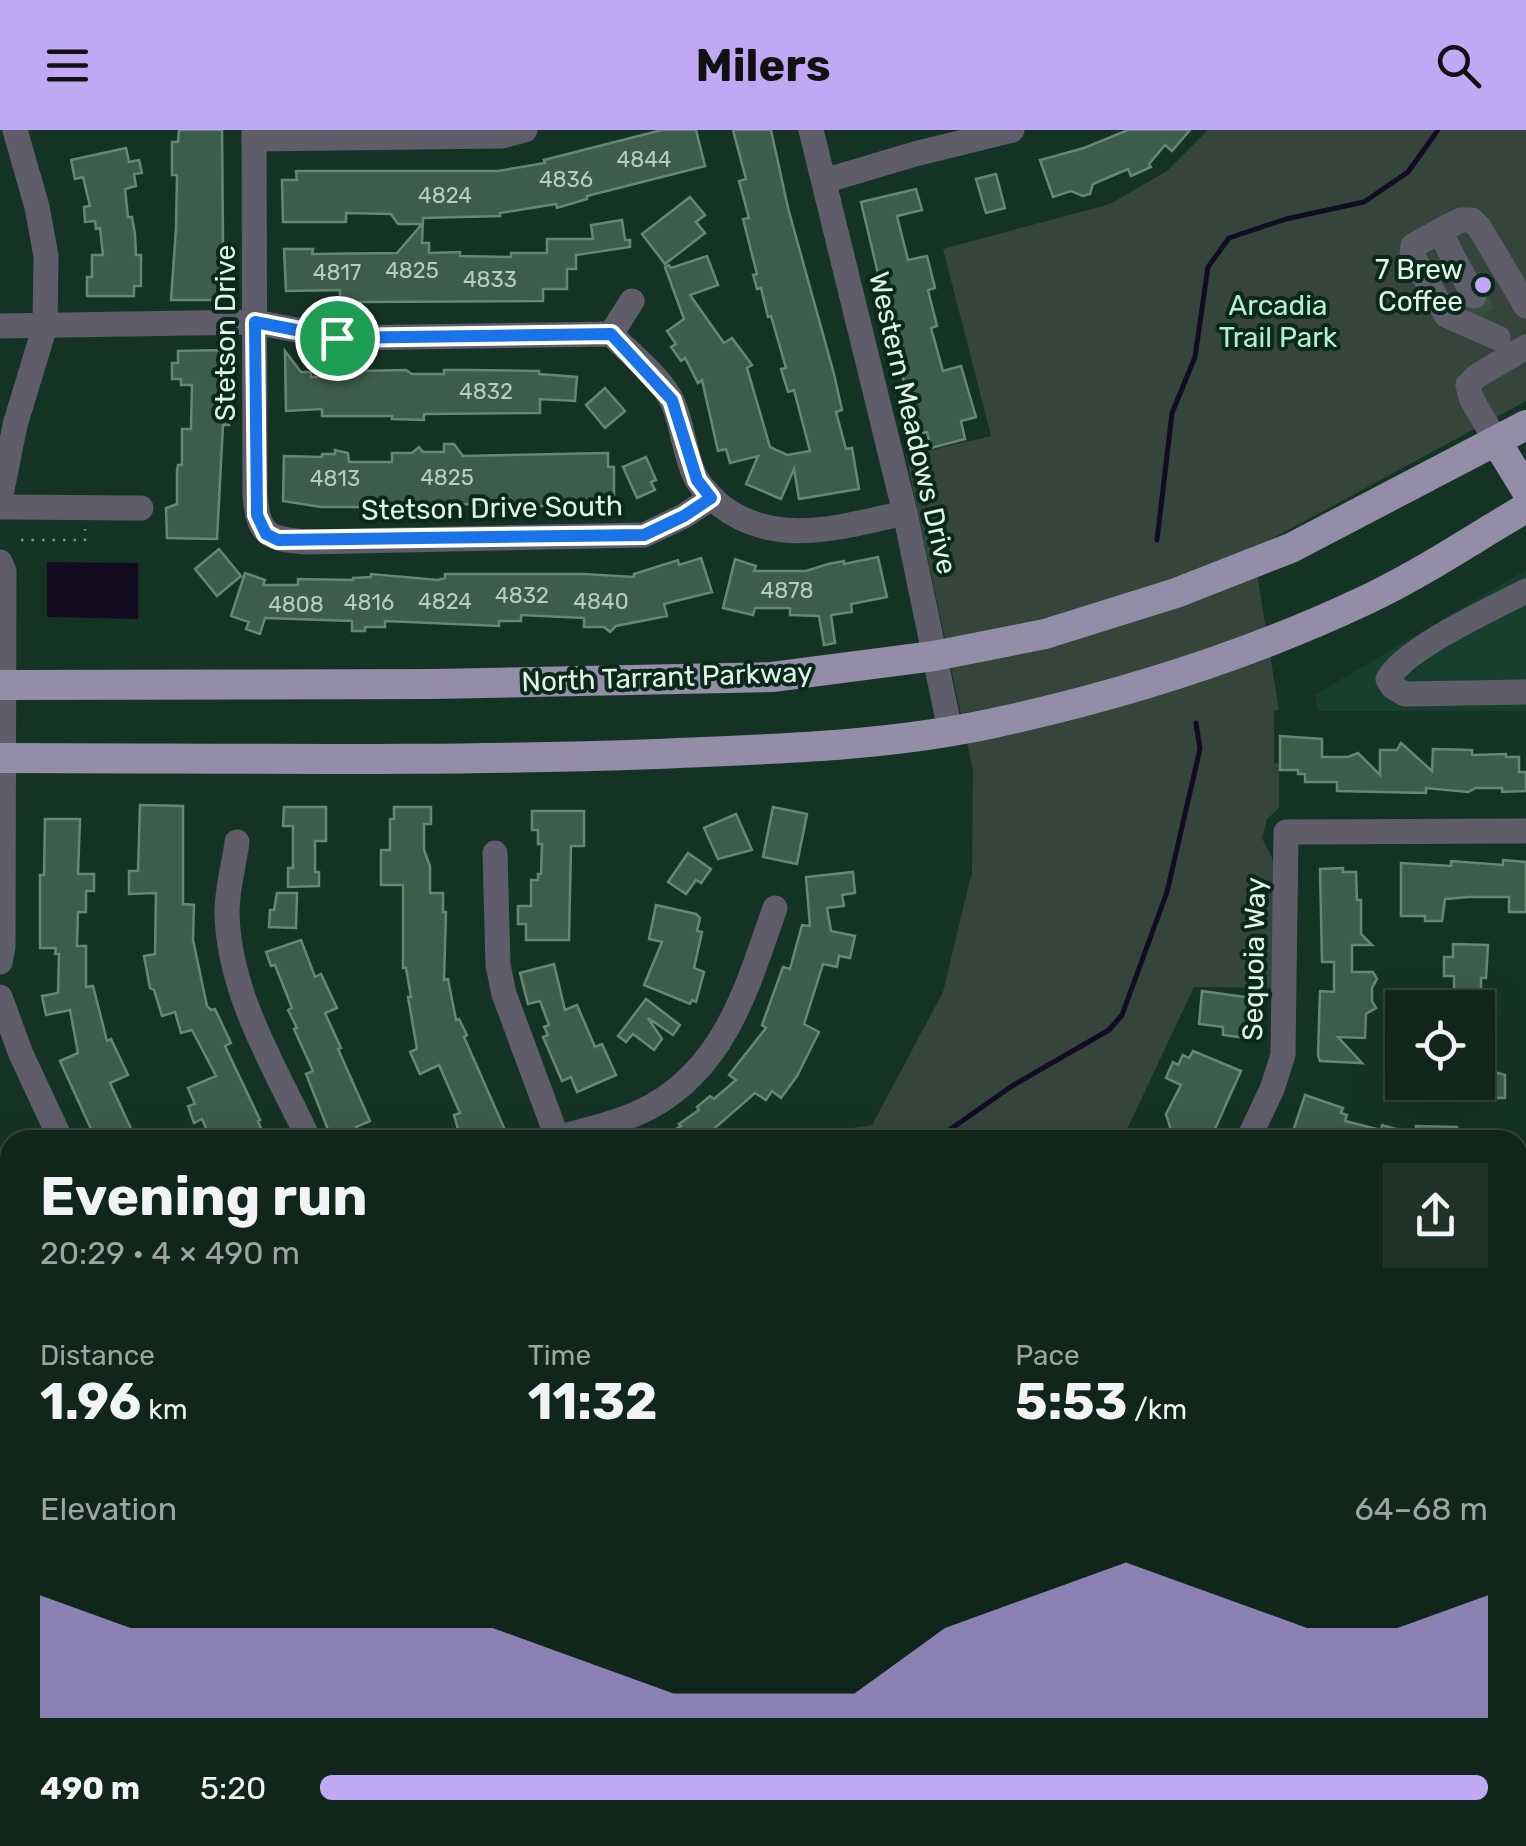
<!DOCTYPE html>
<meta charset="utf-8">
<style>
:root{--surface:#10261b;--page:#1e3228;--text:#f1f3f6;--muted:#9ca5a3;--line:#30433a;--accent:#bfa9f4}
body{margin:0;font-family:Rubik,sans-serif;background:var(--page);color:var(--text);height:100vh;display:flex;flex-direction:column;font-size:38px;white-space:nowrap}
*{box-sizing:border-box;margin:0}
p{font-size:32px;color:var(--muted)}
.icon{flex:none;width:55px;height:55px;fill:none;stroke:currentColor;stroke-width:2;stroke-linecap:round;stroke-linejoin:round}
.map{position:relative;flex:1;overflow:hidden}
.side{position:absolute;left:0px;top:1000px;width:1528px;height:718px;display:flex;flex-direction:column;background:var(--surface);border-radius:30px 30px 0 0;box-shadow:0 10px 40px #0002,0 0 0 2px var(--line)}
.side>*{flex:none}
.controls{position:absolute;left:1385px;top:860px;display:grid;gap:20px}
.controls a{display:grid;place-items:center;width:110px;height:110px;border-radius:0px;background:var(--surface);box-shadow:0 10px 40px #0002,0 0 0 2px var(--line);font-size:50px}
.pin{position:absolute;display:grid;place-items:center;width:85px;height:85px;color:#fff;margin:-42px;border:5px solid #fff;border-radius:50%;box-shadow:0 2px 10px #0007}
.round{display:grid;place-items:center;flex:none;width:105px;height:105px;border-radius:0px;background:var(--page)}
.head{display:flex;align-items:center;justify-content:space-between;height:170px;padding:0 40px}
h1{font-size:55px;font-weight:700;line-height:75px}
.figures{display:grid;grid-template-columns:repeat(3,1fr);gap:15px;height:170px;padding:10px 40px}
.figures div{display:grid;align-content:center}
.figures b{font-size:50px;font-weight:700}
.figures small{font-size:28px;font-weight:400}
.figures p{font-size:28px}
.chart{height:280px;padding:20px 40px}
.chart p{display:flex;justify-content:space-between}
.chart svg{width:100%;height:180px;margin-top:10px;fill:var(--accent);opacity:.7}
ul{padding:0 40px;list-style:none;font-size:32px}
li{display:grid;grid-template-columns:160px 120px 1fr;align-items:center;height:75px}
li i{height:25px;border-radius:12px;background:var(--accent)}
header{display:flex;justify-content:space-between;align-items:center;height:130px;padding:0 40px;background:var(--accent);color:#111;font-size:45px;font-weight:700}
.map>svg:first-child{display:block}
</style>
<header><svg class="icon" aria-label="menu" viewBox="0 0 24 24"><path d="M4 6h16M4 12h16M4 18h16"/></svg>Milers<svg class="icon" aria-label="search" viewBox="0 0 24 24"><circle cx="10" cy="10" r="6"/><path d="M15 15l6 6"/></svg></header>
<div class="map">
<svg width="1526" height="1716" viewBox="0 0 1526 1716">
<rect width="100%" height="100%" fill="#153324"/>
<polygon fill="#173f2d" points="1526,440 1526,581 1317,581 1315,565"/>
<g fill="#35453c">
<polygon points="1208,0 1526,0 1526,271 1253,419 1279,580 1274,581 1274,633 1279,634 1279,678 1267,689 1262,708 1275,734 1275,858 1194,857 1122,1010 775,1010 872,995 943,862 972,742 973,641 906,326 991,306 943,119 1110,74 1167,41"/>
<polygon points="1526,1571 1526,1695 1518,1696 1518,1572"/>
<polygon points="422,1708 1455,1708 1408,1716 419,1716"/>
</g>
<polygon fill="#130c21" points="47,432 138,433 138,489 47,487"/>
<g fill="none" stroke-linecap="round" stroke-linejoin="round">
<g stroke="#130c21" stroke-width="5">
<polyline points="1157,410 1172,283 1195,227 1208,137 1229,108 1286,89 1364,72 1408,42 1438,0"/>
<polyline points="935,1010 1012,956 1109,900 1122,885 1167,762 1200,619 1196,593"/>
<polyline points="1518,1630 1526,1628"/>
</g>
</g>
<g fill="#3d5c4b" stroke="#678775" stroke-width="2.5">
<polygon points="179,0 222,0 223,111 219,170 171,170 176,98 177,45 172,45 172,12 178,12"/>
<polygon points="662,0 696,0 705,36 587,66 587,69 557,78 556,74 500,83 500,86 423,88 422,113 429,113 429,123 460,122 460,126 511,127 511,123 547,123 547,109 593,109 591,95 622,90 625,110 630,110 630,117 576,125 576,139 567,139 567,159 543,159 543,171 357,172 340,171 340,160 286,161 284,119 313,119 312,124 397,123 422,94 398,94 391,84 346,83 346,92 283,92 282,50 297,50 296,41 498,41 545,33 544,30"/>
<polygon points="733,0 771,0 788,78 834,244 842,280 836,282 846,319 852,318 859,359 799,369 794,339 781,369 746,354 758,326 730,333 726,319 718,321 702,250 698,253 685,228 681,231 671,217 676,214 667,201 684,189 665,137 669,135 671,138 707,126 718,155 690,165 724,213 732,208 752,235 747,238 770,317 787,325 810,321 794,260 788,262 781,239 786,238 771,186 768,187 761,158 757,159 753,145 757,144 743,89 749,88 739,51 746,49"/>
<polygon points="1128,0 1190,0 1172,21 1165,15 1149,34 1151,37 1131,46 1128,39 1093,54 1090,64 1083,66 1071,61 1053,67 1040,30 1084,18"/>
<polygon points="126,18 129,32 139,30 142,43 134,44 136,56 125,59 128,87 132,87 135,104 136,125 141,125 141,156 134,156 134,166 87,166 87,147 92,147 92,125 103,125 100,98 96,99 95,91 85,92 84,77 90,76 83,47 75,49 71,30"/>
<polygon points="996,44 1005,78 986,83 976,49"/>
<polygon points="916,59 922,80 897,86 908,130 927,126 935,158 928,160 937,196 931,198 943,241 961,236 976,287 961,291 965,309 931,318 927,302 919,304 902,245 861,72"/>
<polygon points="690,67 705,85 696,92 705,103 665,134 642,104"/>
<polygon points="223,220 223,260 226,260 226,276 229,276 229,295 223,295 217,409 167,408 166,378 177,374 177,341 178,335 182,335 182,299 191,299 192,255 181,255 181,249 172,249 172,233 178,233 178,221"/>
<polygon points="285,221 301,242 311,242 311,247 356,246 356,241 406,240 412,244 444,244 444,240 469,240 539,241 539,244 577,247 575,271 540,269 540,283 424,284 424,290 392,289 392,286 322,286 322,279 286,281"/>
<polygon points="605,258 625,281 605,298 586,275"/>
<polygon points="444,314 454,314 463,326 608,323 608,337 614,337 614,367 602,367 602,375 547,376 454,374 454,377 321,377 283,371 284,326 322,327 322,324 335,324 335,320 348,323 349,332 392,332 392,323 412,323 419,317 423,322 444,322"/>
<polygon points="646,327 656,350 651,352 655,360 637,368 623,337"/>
<polygon points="219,419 241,446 217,466 195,439"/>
<polygon points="878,427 887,467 851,474 852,482 831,485 835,513 824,515 819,486 790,485 790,478 755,478 753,485 723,478 735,429 756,436 754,441 806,441 828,434 844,431 844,434"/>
<polygon points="701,428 712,462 664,474 667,486 616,496 610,502 604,497 584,497 584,488 521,485 521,491 499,491 499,496 385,491 385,497 365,497 365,501 352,501 352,491 265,488 260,504 246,499 249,492 231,486 245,443 265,450 263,455 298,455 298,449 353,450 353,448 371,447 371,444 438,450 445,448 445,444 584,444 634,447 634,444 678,430 679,435"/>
<polygon points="1280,606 1322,609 1322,627 1348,627 1358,623 1380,645 1380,620 1397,620 1401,613 1432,641 1433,619 1472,620 1472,625 1506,624 1506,627 1519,627 1519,642 1526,642 1526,661 1502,662 1502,658 1476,658 1468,662 1426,658 1426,663 1337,661 1337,652 1305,652 1305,644 1298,644 1298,640 1280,640"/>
<polygon points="140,675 183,676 183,774 194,775 193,810 207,876 211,880 215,879 231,913 225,916 260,990 258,991 264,1006 254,1010 211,1010 202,989 194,993 188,976 195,974 188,958 216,946 192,900 181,903 175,882 162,886 154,860 150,858 144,826 155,824 156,763 129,764 129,741 138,741"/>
<polygon points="284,677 326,677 326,711 315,711 315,742 319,742 319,756 288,757 288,738 293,738 293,696 283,696"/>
<polygon points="394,677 431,677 431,694 424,694 424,720 430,736 430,763 443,763 443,782 446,782 444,850 448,849 456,890 459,889 467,905 464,907 505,1000 481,1010 461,1010 454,985 460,983 439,935 420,944 410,922 417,919 408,867 411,867 406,838 403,838 403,755 381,755 381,720 390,720 390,689 394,689"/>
<polygon points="773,677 807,684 797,734 763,727"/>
<polygon points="532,681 584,681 584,716 571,716 569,810 526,810 526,794 518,794 518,776 531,776 531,750 538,750 538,744 541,744 542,714 538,714 538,700 532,700"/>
<polygon points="736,684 752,720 718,729 704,698"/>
<polygon points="45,689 80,689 78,744 94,744 94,761 86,761 86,782 78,782 77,816 86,816 86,857 93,856 107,911 111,909 128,945 110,953 133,1003 118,1010 96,1010 60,931 78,923 70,880 46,885 42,866 58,863 59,824 55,824 56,818 40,818 40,745 44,745"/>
<polygon points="688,723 711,739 701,753 696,750 686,764 668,752"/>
<polygon points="1503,730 1526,732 1526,782 1509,782 1509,767 1469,767 1445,769 1442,791 1425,791 1425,786 1401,786 1401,733 1451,736 1451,731 1503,735"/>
<polygon points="1343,738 1343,742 1356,742 1357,770 1361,770 1361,804 1372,815 1352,815 1352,842 1373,842 1377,849 1372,858 1372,871 1376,878 1366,884 1365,908 1338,907 1362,933 1320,931 1318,925 1320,861 1334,862 1334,832 1322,832 1320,739"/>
<polygon points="853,742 855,763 842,765 844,776 827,778 831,801 855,806 850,828 839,826 837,837 823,834 804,894 819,902 797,946 781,968 772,961 766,970 755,963 709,1003 714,1010 655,1010 681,996 679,994 699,980 697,977 710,966 714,969 736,950 729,945 766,898 762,895 783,837 790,839 802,795 810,796 806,747"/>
<polygon points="277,763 297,763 296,798 269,797 270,780 274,780"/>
<polygon points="656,775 696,784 700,788 697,801 702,802 694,838 704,842 696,872 692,870 690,874 644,855 662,812 649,809"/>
<polygon points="301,810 315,847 321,844 337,878 325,883 341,918 338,919 370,991 356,997 363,1010 337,1010 333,1000 329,1002 306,944 313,941 294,899 297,898 288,880 292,878 275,835 271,836 266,822"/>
<polygon points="1453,814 1488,815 1486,848 1481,848 1481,878 1454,878 1454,846 1444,846 1444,827 1453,827"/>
<polygon points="554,834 565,880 577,875 595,917 602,914 616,945 577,962 571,947 562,951 543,907 548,905 544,897 549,895 540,871 528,874 520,843"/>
<polygon points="1202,861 1252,868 1246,908 1223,905 1223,897 1199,894"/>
<polygon points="646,869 680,895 673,905 648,888 662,909 654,920 633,904 626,912 618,906"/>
<polygon points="1478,897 1494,897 1491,941 1505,945 1505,968 1486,968 1486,964 1478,964"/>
<polygon points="1193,921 1241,941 1210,1010 1174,1010 1166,984 1181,955 1166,948 1173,932 1178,935 1183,925 1189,928"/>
<polygon points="1305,965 1343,978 1341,983 1347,985 1345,991 1381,1000 1382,995 1396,999 1395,1004 1401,1006 1401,1010 1299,1010 1291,1007"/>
<polygon points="1416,996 1457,997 1456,1010 1416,1010"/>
</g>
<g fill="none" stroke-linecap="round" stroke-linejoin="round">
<polyline stroke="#345041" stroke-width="25" stroke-dasharray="25 12" stroke-linecap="butt" points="1474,166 1484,184"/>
<g stroke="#7c9487" stroke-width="2.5" stroke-dasharray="2.5 8" stroke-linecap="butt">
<polyline points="21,410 85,410 85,399"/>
<polyline points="1518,1668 1526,1666"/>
<polyline points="1039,1708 1050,1716"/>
<polyline points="747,1715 759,1716"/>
<polyline points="1344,1716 1387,1708"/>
</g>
<g stroke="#605d6a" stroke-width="25">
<path d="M254,0L255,364C258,405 267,409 307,412L644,405L684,386L711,368"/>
<polyline points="811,0 905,383 950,600"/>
<polyline points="254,9 502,6 525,0"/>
<polyline points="824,51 915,24 1012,0"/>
<polyline points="1445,98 1413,116 1412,125 1446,185 1498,208"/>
<polyline points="1474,166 1443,108 1445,98 1461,90 1472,90 1479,97 1526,176"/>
<path d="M0,196L255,192L337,208L611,204C630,224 661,247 673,273C683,296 684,323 695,346C701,358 711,367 720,375C776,419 843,396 905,383"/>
<polyline points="611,204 632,171"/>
<polyline points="1496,311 1471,268 1468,255 1477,246 1526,217"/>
<polyline points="0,370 15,295 45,196 46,126 37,77 15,0"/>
<polyline points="0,377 141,378"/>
<polyline points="0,432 4,441 3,817 0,832"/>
<path d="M1526,461C1492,479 1405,518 1388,549L1393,557L1405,564L1526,562"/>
<path d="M237,712C234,735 227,759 227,782C228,863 276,939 309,1010"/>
<polyline points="495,723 498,835 504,864 558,1010"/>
<polyline points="0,867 21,924 61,1010"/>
<path d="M557,1008C589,999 623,992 652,976C727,934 748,854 775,778"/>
<polyline points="1248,1010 1272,959 1283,925 1286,702 1526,701"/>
<polyline points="1518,1082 1526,1081"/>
<polyline points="1518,1305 1526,1305"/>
<polyline points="0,1458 10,1446"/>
<polyline points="1518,1556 1526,1554"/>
<polyline points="999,1708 1001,1716"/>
<polyline points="168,1716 170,1708"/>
<polyline points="403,1716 406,1708"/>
</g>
<g stroke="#948da7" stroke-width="30">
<polyline points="1496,311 1526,360"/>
<polyline points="0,555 433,554 772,547 934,526 1045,504 1176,463 1291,418 1526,295"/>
<path d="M0,628C219,628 437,632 656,624C768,619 884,617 994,593C1122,565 1250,525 1368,469C1423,443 1474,408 1526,378"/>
</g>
</g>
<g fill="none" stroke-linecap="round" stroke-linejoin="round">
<g stroke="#fff" stroke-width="20">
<polygon id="route" points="255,192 337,208 611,204 672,270 697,350 711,368 684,386 644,405 278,410 266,404 257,385"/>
</g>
<use href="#route" stroke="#1a73e8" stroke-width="12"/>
</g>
<circle fill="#bfa9f4" stroke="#0a291b" stroke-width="4" cx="1483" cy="155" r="10"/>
<g text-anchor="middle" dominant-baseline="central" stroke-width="8" stroke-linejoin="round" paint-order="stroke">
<g font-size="22" fill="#b8cdc1">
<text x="644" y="29">4844</text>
<text x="566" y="49">4836</text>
<text x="445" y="65">4824</text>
<text x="412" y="140">4825</text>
<text x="337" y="142">4817</text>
<text x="490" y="149">4833</text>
<text x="486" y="261">4832</text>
<text x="447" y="347">4825</text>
<text x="335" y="348">4813</text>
<text x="787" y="460">4878</text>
<text x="522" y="465">4832</text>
<text x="445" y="471">4824</text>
<text x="601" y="471">4840</text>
<text x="369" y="472">4816</text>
<text x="296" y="474">4808</text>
</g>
<g font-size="28" fill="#e1f3e8" stroke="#0a291b" text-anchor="end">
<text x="1463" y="139">7 Brew<tspan x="1463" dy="32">Coffee</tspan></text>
</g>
<g font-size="28" fill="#b6efcf" stroke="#0a291b">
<text x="1278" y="175">Arcadia<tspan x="1278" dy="32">Trail Park</tspan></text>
</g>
<g font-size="28" fill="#e1f3e8" stroke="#0a291b">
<text transform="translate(225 203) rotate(-90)">Stetson Drive</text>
<text transform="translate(913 293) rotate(77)">Western Meadows Drive</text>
<text transform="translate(492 378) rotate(-1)">Stetson Drive South</text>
<text transform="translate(667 547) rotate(-2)">North Tarrant Parkway</text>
<text transform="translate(1254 829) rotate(-89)">Sequoia Way</text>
</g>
</g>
</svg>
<div class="controls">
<a><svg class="icon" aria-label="locate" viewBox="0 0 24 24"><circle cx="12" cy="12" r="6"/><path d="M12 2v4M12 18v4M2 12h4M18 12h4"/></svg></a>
</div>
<div class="pin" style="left:337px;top:208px;background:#1e9e55"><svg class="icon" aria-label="arrive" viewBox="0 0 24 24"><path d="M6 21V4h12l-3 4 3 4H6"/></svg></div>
<section class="side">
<div class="head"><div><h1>Evening run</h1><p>20:29 · 4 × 490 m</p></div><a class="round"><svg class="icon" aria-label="share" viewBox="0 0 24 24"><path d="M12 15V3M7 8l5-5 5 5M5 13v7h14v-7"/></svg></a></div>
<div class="figures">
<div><p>Distance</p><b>1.96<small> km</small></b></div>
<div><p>Time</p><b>11:32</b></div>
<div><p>Pace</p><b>5:53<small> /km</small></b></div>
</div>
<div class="chart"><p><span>Elevation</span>64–68 m</p>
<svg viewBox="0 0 160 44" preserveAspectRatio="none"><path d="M0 44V14L10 22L20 22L30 22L40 22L50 22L60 30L70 38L80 38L90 38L100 22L110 14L120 6L130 14L140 22L150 22L160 14V44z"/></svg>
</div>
<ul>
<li><b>490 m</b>5:20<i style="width:100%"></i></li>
</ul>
</section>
</div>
